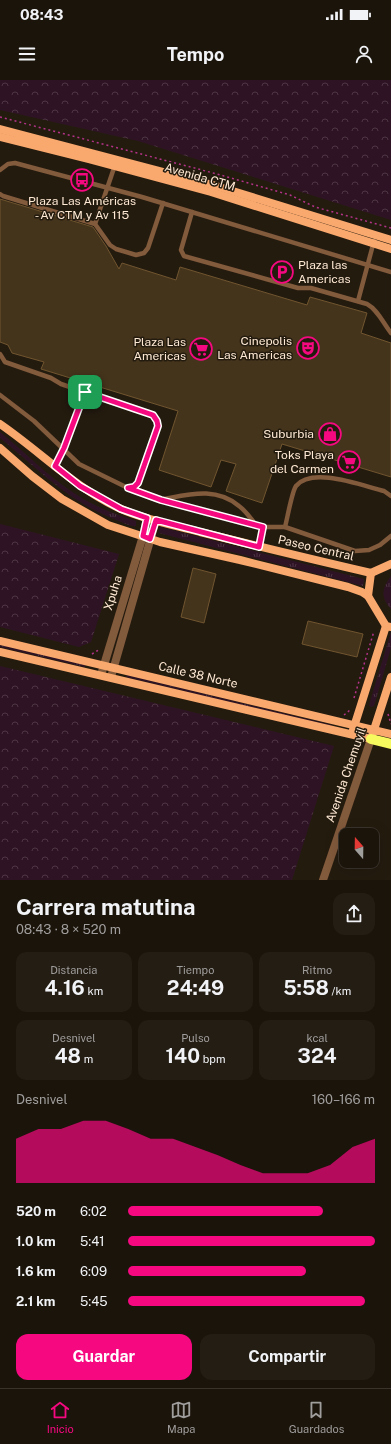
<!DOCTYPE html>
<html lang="es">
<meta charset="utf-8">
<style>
:root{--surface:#1b140b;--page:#241d14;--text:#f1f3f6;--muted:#a09e9d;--line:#39332c;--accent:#f60880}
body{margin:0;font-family:"Public Sans",sans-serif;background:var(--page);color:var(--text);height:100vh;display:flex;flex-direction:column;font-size:15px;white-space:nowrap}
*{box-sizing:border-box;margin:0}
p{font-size:13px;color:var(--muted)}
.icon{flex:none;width:22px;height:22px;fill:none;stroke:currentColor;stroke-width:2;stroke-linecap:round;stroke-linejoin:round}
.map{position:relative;height:800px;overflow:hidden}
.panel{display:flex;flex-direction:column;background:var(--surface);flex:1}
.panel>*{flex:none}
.needle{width:26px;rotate:340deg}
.controls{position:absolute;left:339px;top:748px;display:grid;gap:8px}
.controls a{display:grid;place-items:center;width:40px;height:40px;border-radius:8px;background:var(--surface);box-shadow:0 4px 16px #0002,0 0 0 1px var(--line);font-size:20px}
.pin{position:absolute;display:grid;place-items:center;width:34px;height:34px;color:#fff;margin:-17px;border-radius:8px;box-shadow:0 2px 6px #0006}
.round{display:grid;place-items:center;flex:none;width:42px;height:42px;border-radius:12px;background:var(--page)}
.summary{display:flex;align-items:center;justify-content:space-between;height:68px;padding:0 16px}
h1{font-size:22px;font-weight:700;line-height:30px}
.figures{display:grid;grid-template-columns:repeat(3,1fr);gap:6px;height:68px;padding:4px 16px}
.figures div{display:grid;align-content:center;border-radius:10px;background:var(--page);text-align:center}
.figures b{font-size:20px;font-weight:700}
.figures small{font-size:11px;font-weight:400}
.figures p{font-size:11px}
.chart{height:112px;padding:8px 16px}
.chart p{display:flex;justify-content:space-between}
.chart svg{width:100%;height:72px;margin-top:4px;fill:var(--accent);opacity:.7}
.primary-button{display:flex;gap:8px;margin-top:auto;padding:8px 16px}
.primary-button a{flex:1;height:46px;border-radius:12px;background:var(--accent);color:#fff;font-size:16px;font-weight:700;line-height:46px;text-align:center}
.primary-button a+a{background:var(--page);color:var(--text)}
ul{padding:0 16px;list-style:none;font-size:13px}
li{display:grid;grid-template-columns:64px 48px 1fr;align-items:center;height:30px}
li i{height:10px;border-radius:5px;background:var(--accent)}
.status{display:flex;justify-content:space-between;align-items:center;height:28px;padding:0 20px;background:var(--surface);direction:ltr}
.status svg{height:11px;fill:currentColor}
header{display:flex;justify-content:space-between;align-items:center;height:52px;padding:0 16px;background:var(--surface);font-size:18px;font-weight:700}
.tab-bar{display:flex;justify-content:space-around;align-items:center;height:56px;border-top:1px solid var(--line);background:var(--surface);font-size:11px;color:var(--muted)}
.tab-bar a{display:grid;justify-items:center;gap:2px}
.tab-bar .selected{color:var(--accent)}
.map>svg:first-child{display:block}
</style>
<div class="status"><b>08:43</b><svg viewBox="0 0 49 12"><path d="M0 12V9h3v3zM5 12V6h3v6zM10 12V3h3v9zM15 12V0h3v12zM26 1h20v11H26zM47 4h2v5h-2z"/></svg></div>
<header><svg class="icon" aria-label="menu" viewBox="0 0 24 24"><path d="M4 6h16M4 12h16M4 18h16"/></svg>Tempo<svg class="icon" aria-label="person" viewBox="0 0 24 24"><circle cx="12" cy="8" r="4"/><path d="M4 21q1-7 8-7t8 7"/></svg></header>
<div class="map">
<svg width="391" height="800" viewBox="0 0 391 800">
<defs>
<pattern id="grass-tufts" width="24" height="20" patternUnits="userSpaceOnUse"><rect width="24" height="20" fill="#2e1324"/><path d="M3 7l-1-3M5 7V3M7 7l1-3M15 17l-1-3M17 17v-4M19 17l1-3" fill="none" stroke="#4d3543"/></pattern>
<pattern id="forest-crowns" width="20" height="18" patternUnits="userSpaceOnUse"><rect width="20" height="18" fill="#2e1324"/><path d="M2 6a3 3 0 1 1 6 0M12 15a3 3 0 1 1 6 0" fill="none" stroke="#4d3543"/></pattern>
</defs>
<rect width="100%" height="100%" fill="#241b0f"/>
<g fill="url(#grass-tufts)">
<path d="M0,352C25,372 47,396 74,413C93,426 114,434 136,441V446C131,447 124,443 119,441C68,422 41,391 0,358Z"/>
<polygon points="160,447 364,499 363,506 159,453"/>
<path d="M391,496V529C380,517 382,508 391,496Z"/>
<polygon points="391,552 391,568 374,626 371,627 369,625"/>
<polygon points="0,565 85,585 85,587 0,567"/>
<polygon points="127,595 332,645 332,647 126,597"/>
</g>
<g fill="url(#forest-crowns)">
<polygon points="0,0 391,0 391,140 138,61 0,30"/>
<polygon points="0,444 119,474 91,562 79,567 0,547"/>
<polygon points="0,586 334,666 292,800 0,800"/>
</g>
<g fill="#45341c" stroke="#70552f">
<polygon points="0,119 93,147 106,166 119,189 122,183 176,200 180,187 307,225 310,217 367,233 361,253 391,263 391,397 282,364 262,423 226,411 236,384 221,380 211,407 159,390 178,331 41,289 44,282 12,273 8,265 0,262"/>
<polygon points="193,488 216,494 204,543 181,537"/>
<polygon points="308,541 363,554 357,577 302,564"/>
</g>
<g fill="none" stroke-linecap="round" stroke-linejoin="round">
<g stroke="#b33388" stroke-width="1.5" stroke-dasharray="2 3" stroke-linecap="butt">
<polyline points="0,37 217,94 290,115 315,127 391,148"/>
<polyline points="92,574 97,571 100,568"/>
<polyline points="354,618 374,551"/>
<polyline points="388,634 391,644"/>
<polyline points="344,635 350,630"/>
</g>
<g stroke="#825a3c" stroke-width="4.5">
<polyline points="0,90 8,84 15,83 142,117 391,192"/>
<polyline points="0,114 3,116 95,144 110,165 116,169 136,175 144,173 148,168 163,123"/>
<path d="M192,132L181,170L184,176L298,208H311L367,224C378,230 383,243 391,253"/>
<polyline points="95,144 115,85"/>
<polyline points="358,221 374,161"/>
<polyline points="0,274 5,282 51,298 61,304 153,335 157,341 158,346 138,403 133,407 128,408 79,384 34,341 0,315"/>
<polyline points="55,386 64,369 85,312"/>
<polyline points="128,408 161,420 263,447 285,447"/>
<path d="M391,416L384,411C363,406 312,386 296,406C292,411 287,440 285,447L355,471L369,470L380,465L391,456"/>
<path d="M164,419C191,414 216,407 239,426C246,431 251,439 256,445"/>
<polyline points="259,467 263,447"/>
</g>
<g stroke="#825a3c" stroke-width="8">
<polyline points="101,595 143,456 147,438"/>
<polyline points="111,597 156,440"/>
<polyline points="323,800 371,659"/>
</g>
<g stroke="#faa96e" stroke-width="8">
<polyline points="0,49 213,105 391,160"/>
<polyline points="0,57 89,79 211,112 391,169"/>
<path d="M0,344C41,372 76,409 121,429C146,440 174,445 200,452C257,466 314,480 371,493"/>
<polyline points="0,368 32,396 62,419 108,445 160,462 240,480 348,507 362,512 368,516"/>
<polyline points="371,493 368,516 386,546 391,547"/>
<polyline points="371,493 391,484"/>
<polyline points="0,561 391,654"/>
<polyline points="0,572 371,659 391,597"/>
<polyline points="353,650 386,546"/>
</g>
<polyline stroke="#f7fa5f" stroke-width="10" points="371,659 391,664"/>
</g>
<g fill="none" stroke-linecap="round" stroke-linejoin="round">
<g stroke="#fff" stroke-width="8">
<polygon id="route" points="85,312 153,335 157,341 158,346 138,403 134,407 128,408 161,420 263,447 259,467 156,440 150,459 143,456 147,438 121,429 80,406 55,386 64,368"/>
</g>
<use href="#route" stroke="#f60880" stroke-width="5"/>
</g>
<defs>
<g id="bus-ring" transform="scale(1.15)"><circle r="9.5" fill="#241b0f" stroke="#f60880" stroke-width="1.5"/><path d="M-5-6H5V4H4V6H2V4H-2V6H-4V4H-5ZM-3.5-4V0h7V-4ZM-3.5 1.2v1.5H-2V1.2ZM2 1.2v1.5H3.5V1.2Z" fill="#f60880"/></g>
<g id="parking-ring" transform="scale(1.15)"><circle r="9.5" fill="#241b0f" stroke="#f60880" stroke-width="1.5"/><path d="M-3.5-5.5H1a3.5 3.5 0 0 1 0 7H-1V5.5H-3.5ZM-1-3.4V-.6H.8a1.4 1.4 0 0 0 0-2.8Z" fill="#f60880"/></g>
<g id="theatre-ring" transform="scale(1.15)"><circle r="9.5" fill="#241b0f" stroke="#f60880" stroke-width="1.5"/><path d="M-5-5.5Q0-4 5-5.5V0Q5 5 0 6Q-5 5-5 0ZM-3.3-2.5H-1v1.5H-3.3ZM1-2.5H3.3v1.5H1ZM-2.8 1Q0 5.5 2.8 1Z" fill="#f60880"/></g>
<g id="supermarket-ring" transform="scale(1.15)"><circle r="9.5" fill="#241b0f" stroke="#f60880" stroke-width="1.5"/><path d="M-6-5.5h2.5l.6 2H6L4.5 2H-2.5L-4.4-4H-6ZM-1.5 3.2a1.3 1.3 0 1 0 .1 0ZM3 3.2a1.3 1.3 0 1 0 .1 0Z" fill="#f60880"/></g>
<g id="shop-ring" transform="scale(1.15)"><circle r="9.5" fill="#241b0f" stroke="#f60880" stroke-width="1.5"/><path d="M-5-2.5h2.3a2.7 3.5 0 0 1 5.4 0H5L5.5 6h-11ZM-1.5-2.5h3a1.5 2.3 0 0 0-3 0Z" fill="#f60880"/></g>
</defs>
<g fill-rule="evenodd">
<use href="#bus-ring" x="82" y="100"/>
<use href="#parking-ring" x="282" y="192"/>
<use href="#theatre-ring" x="308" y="268"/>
<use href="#supermarket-ring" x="201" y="269"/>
<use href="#shop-ring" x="330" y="354"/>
<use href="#supermarket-ring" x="349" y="382"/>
</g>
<g text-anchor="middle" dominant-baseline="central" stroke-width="3" stroke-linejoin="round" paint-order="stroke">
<g font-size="12" fill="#fee9d4" stroke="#241b0f">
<text transform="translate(200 97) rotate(16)">Avenida CTM</text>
<text transform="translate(316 468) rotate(13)">Paseo Central</text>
<text transform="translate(113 513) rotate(-73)">Xpuha</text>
<text transform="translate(198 595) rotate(13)">Calle 38 Norte</text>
<text transform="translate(346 695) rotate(-71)">Avenida Chemuyil</text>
</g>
<g font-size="12" fill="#fee9d4" stroke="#241b0f" text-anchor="end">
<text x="82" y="121" text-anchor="middle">Plaza Las Américas<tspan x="82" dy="14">- Av CTM y Av 115</tspan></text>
<text x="298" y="185" text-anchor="start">Plaza las<tspan x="298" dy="14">Americas</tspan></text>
<text x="292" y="261">Cinepolis<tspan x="292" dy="14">Las Americas</tspan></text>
<text x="186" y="262">Plaza Las<tspan x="186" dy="14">Americas</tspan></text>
<text x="314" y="354">Suburbia</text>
<text x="334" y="375">Toks Playa<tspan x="334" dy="14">del Carmen</tspan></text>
</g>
</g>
</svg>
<div class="controls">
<a><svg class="needle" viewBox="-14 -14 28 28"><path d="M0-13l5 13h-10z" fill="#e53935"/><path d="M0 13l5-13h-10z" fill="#a09e9d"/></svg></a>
</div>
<div class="pin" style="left:85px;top:312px;background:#1e9e55"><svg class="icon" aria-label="arrive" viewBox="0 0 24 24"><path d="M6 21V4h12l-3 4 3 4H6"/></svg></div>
</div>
<section class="panel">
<div class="summary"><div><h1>Carrera matutina</h1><p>08:43 · 8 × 520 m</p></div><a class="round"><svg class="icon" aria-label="share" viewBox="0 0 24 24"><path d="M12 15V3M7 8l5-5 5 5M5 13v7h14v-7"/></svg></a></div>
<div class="figures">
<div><p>Distancia</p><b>4.16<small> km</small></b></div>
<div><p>Tiempo</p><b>24:49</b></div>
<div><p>Ritmo</p><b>5:58<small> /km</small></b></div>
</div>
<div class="figures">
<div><p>Desnivel</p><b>48<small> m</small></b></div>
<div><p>Pulso</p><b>140<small> bpm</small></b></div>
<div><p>kcal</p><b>324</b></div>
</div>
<div class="chart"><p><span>Desnivel</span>160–166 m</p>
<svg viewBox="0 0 160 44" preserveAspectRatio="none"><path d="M0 44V17L10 11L20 11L30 6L40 6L50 11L60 17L70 17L80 22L90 27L100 33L110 38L120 38L130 38L140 33L150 22L160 17V44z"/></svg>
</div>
<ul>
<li><b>520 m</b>6:02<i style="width:79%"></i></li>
<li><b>1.0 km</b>5:41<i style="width:100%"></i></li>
<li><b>1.6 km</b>6:09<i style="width:72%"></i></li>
<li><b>2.1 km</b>5:45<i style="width:96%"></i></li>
</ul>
<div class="primary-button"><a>Guardar</a><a>Compartir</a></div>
</section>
<nav class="tab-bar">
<a class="selected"><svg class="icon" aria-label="home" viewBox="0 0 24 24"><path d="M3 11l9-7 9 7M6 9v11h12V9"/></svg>Inicio</a>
<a><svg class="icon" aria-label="map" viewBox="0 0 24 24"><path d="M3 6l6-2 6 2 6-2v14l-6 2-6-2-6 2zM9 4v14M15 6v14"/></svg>Mapa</a>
<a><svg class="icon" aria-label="saved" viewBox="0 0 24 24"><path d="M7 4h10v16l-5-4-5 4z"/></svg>Guardados</a>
</nav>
